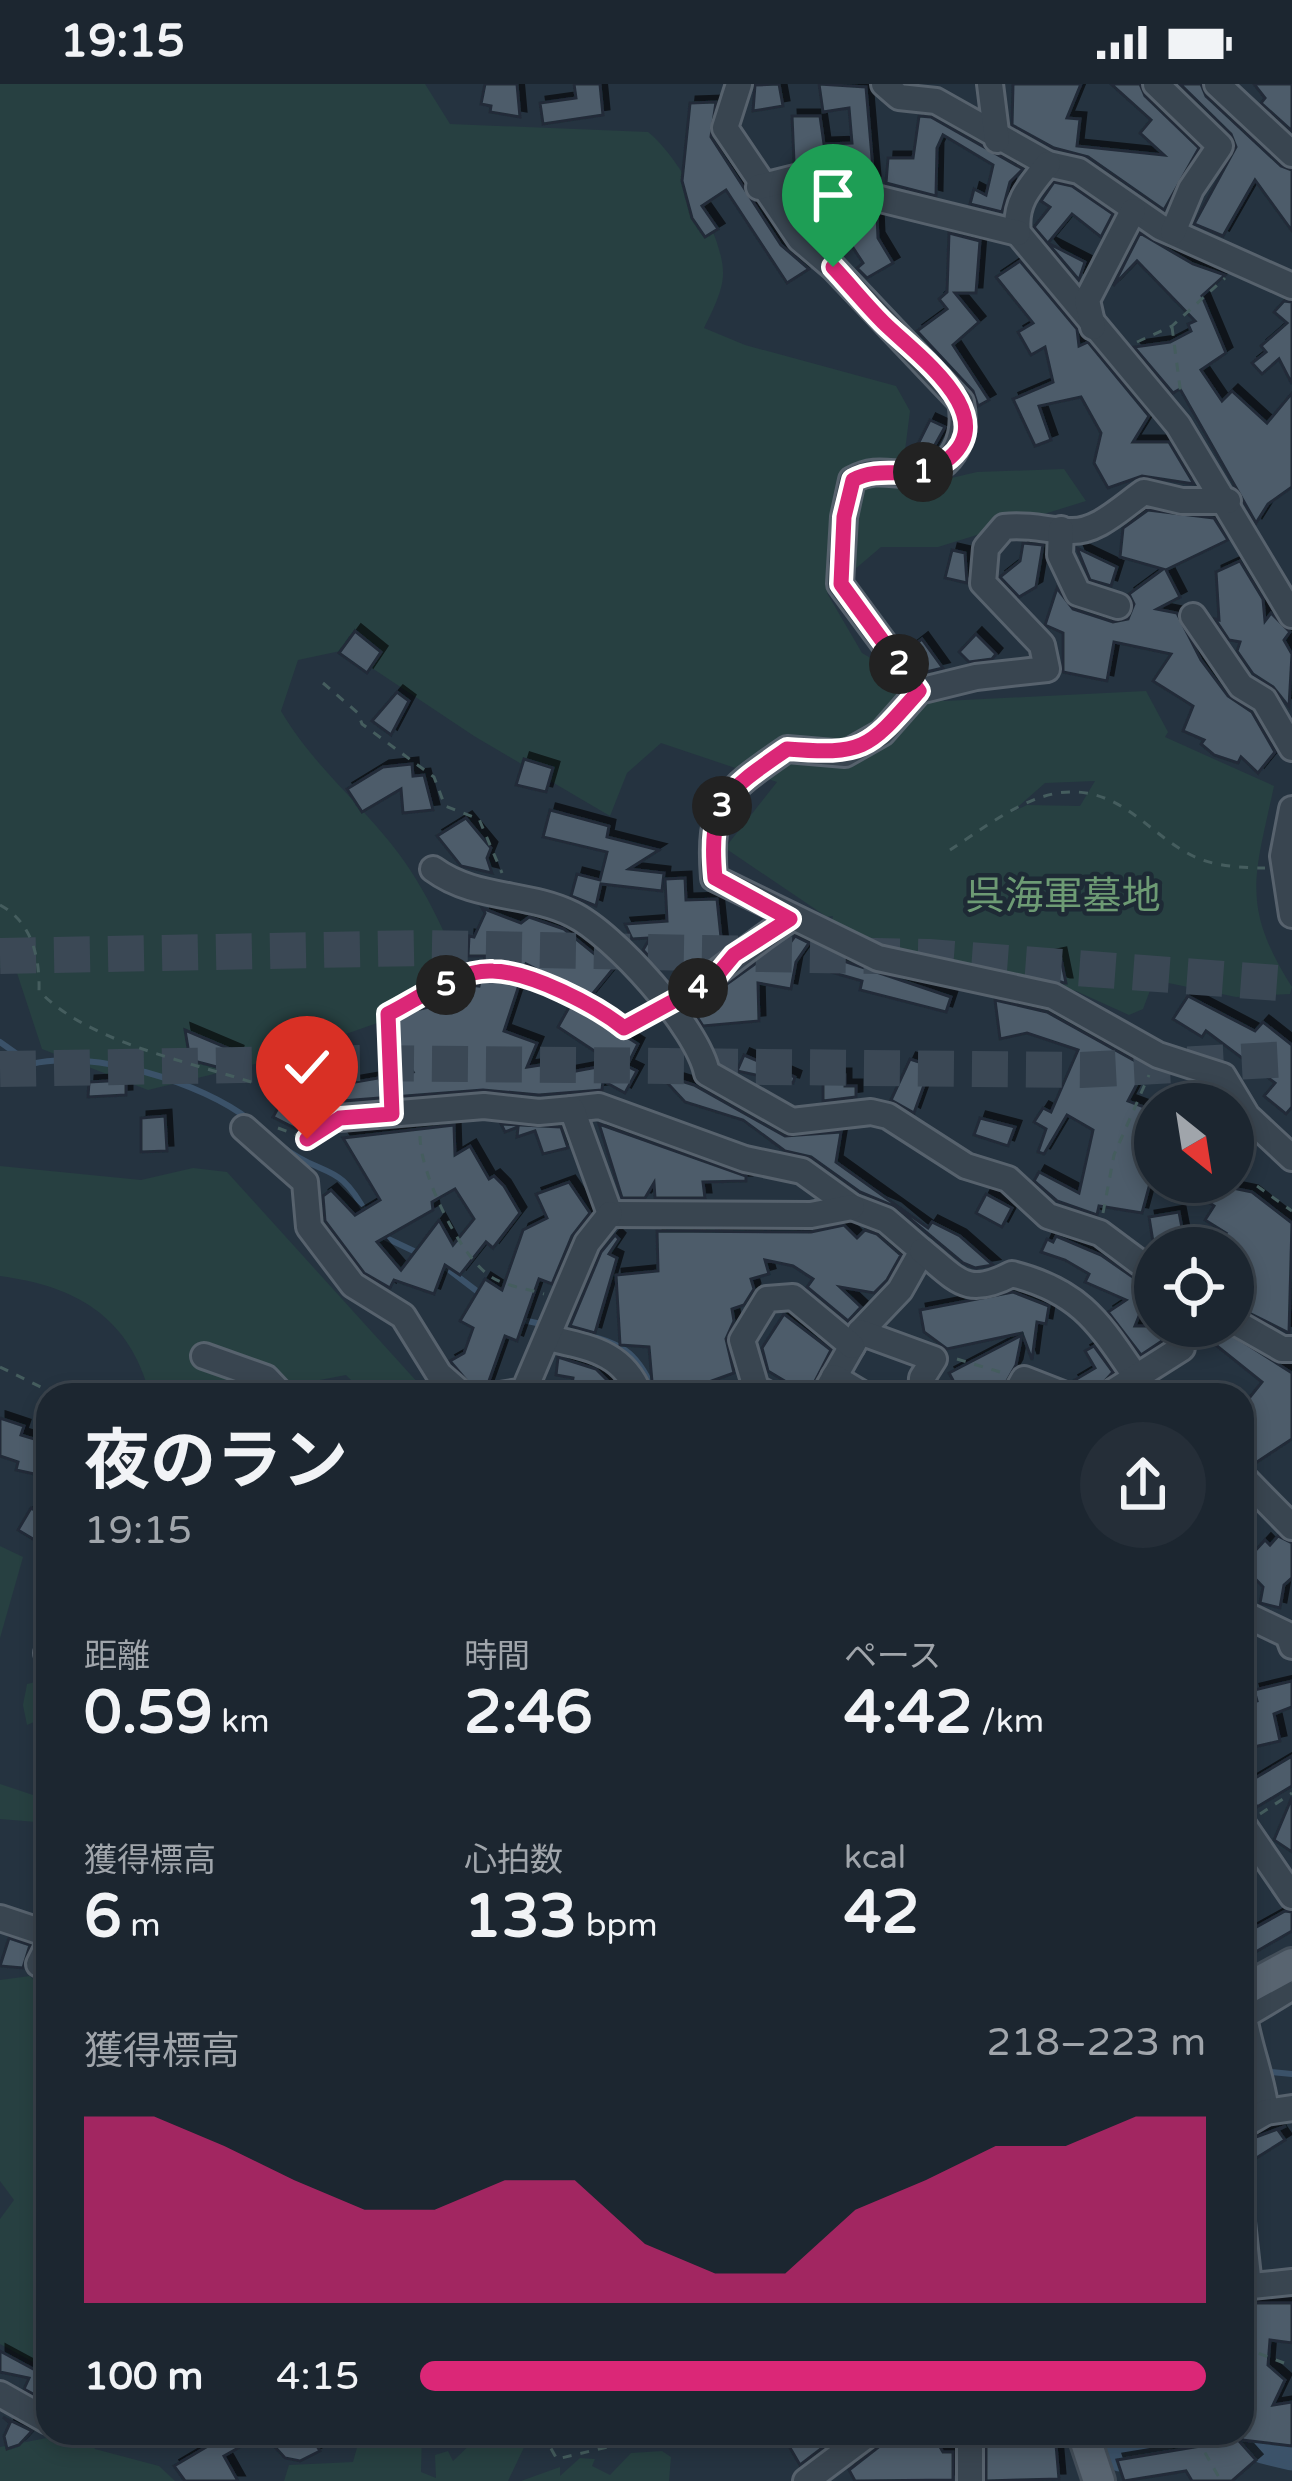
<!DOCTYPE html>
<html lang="ja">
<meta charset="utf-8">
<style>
:root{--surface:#1c2630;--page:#252e38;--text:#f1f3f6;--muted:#a0a5ab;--line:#3a434c;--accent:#db2777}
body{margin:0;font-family:"Varela Round","Noto Sans JP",sans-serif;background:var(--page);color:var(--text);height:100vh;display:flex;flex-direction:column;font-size:45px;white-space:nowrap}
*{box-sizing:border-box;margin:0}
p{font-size:39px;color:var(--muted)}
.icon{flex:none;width:66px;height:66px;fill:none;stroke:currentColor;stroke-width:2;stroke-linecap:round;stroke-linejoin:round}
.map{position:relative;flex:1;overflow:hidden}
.panel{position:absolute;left:36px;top:1299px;width:1218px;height:1062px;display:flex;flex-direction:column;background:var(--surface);border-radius:36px;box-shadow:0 6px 18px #0003,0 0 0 3px var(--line)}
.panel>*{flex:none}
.needle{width:78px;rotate:150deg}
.controls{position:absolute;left:1134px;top:999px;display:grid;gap:24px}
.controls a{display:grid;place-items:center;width:120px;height:120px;border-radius:50%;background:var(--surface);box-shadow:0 6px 18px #0003,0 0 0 3px var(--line);font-size:60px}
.pin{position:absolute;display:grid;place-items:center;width:102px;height:102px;color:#fff;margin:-123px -51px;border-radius:50% 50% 50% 0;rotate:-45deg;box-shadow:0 0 12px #0007}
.pin .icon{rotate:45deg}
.km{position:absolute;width:60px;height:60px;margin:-30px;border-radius:50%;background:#222;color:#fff;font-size:33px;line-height:60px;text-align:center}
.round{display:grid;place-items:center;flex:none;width:126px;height:126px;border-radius:63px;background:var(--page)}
.head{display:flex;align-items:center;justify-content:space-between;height:204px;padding:0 48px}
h1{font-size:66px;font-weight:700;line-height:90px}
.stats{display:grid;grid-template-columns:repeat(3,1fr);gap:18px;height:204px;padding:12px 48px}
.stats div{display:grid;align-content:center}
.stats b{font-size:60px;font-weight:700}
.stats small{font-size:33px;font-weight:400}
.stats p{font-size:33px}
.chart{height:336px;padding:24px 48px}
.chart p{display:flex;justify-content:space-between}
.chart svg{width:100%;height:216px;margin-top:12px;fill:var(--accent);opacity:.7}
ul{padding:0 48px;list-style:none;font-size:39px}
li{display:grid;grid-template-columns:192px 144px 1fr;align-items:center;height:90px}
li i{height:30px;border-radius:15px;background:var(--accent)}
.status{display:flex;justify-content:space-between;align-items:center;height:84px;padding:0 60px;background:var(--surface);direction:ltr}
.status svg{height:33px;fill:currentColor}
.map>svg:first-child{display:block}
</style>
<div class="status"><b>19:15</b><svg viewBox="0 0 49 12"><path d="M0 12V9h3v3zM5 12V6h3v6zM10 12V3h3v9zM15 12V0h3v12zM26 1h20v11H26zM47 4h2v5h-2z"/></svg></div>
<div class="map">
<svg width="1292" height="2397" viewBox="0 0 1292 2397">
<defs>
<filter id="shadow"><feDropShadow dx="6" dy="-6" stdDeviation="0" flood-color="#0009"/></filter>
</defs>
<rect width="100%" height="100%" fill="#253340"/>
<g fill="#274041" fill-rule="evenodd">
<path d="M0,0H425L450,40L648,48C677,70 724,152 723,190C723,207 711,230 704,244L745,261L896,302L910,327L900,406L977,388L1064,385L1086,417L938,463H881L827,509L862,569L944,617L1146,607L1168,648L1165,653L1274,702C1255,792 1240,821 1292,903L1290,910L1236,913L1154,896L1143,925L1129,931L1076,907L902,876L830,844L833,832L827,833L725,764L777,698L661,659L627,689L610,732L474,652L345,566L298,576L281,627C309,675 348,708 383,750C423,796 447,851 468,907L275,975L148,1006L42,965L17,889L0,884ZM1095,697L1080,722L1027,721L1012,728L1045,699Z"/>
<path d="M0,1082L141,1096L193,1084L227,1088L429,1311H366L346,1291L299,1300L293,1311H150C130,1233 76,1202 0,1192Z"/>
<polygon points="0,1462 23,1473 0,1554"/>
<polygon points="48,1595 48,1632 27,1641 23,1621 27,1600"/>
<polygon points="0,1700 48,1716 48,1739 0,1735"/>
<polygon points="30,1892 48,1911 48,2286 0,2260 0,2135 14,2116 0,2097 0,1896"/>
<polygon points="361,2349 422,2349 421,2388 436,2394 435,2371 448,2367 453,2377 481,2350 527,2357 508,2397 284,2397 289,2381 353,2378"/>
<polygon points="62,2351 91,2354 95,2365 159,2382 175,2397 0,2397 0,2363"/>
<polygon points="662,2367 671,2373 669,2397 521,2397 560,2383 560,2392 580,2374 595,2375 592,2382 610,2391 631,2369"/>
</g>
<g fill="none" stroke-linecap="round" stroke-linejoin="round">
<g stroke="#3b5269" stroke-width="6">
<path d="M0,958L31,980C93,965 202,998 251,1037"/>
<path d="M280,1061C325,1096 338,1075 367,1131"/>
<polyline points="382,1152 418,1169"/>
<polyline points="440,1179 482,1211"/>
<polyline points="518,1235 546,1241"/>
<path d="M582,1250C630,1262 635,1269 657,1311"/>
<polyline points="1271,1988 1292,1990"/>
</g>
<g stroke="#3b5269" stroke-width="33">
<polyline points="1242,2347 1263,2363 1292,2370"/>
<polyline points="1120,2371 1167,2349"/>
</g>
</g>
<g fill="#4e5c6b" stroke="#202c37" stroke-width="3" fill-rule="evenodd" filter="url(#shadow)">
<polygon points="485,0 517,0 520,33 490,28 491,22 481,20"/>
<polygon points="574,0 600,0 603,31 543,40 540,19 576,14"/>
<polygon points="779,0 783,22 753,27 755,1"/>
<polygon points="819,0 866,3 874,97 794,78 792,32 820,32 824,60 852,59 849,24 823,28"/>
<polygon points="1013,0 1081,0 1067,34 1080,35 1077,62 1164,71 1140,49 1151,36 1111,0 1140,0 1145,12 1199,64 1164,126 1088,73 1054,64 1012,41"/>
<polygon points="1180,0 1201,0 1206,12 1281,82 1292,86 1292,147 1255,96 1223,152 1194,140 1236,63 1231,50"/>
<polygon points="1254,0 1292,0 1292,47 1261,19 1265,14"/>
<polygon points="716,18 711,53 781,161 809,185 787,199 726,106 702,122 718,145 705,153 692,134 682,97 690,19"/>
<polygon points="919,32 931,33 1023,85 1010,98 1002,128 970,120 974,105 986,111 993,81 943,51 937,64 936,112 886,99 888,74 913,74"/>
<polygon points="1054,98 1072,102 1113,130 1101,153 1072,130 1048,159 1085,178 1079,196 1034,143 1050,123 1041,117"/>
<polygon points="812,115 877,131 878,154 893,179 867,194 857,184 863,179 846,153 823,153 816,147"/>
<polygon points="949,149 980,157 976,209 955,209 979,238 953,261 989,316 978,322 973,307 917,247 947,225 939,215 947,208"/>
<polygon points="1140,149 1193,180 1225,191 1202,212 1226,269 1201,286 1222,317 1232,307 1267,339 1292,309 1292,403 1268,420 1256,439 1180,305 1173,309 1134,263 1170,258 1191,247 1188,240 1195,237 1137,177 1113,202"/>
<polygon points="1020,177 1077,245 1079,262 1088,258 1149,332 1133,358 1169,358 1194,400 1142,392 1108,404 1094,379 1101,349 1081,313 1039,322 1051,356 1035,362 1013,315 1053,298 1045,263 1031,271 1018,248 1033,239 996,193"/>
<polygon points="1284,217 1292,218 1292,300 1279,275 1262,290 1252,279 1266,268 1261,262 1287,239 1274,228"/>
<polygon points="930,336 945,343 931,368 917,362"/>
<polygon points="1148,426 1214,434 1228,456 1166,486 1180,513 1157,525 1177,529 1201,576 1228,612 1252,628 1275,668 1258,689 1241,673 1238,679 1214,671 1201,660 1204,656 1183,647 1193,622 1153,597 1171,570 1114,558 1107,597 1063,588 1063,549 1045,541 1057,504 1073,525 1113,538 1128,535 1134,520 1129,510 1163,485 1120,473 1123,444"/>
<polygon points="1023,459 1043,461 1036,503 1019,513 1000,493 1020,477"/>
<polygon points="1077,464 1117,483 1111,502 1090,496"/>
<polygon points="952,466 965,469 967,499 945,494"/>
<polygon points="1240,477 1263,515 1265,537 1271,529 1290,548 1284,556 1292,570 1289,623 1273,603 1253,590 1237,567 1240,558 1229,556 1215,535 1219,536 1216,488"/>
<polygon points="355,547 381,568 367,589 339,569"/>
<polygon points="976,550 996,570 992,575 969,578 959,568"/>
<polygon points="922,555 943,584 926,588 909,565"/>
<polygon points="397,608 409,617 391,651 372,637"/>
<polygon points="524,675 553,684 546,708 516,701"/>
<polygon points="412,680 413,692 424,691 433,726 403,729 401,705 362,728 347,705 383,683"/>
<polygon points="550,726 609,742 607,753 659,766 629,785 664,789 662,807 601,800 596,822 571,812 577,790 600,796 607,768 543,753"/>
<polygon points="466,734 491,764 487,774 492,789 461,782 437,752"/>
<polygon points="685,794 686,816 717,815 722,863 694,884 656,880 643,866 650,854 632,855 625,840 667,837 665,795"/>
<polygon points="482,824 521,839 529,833 564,845 613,885 590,913 526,880 504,947 537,959 527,983 547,980 547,985 559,983 560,990 614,980 558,943 572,918 638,960 627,982 637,987 625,1009 603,997 602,1006 539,1011 483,1006 341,1017 338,1001 413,988 396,959 394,931 459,916 461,900 479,902 485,872 468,872 469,852 474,853 485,829"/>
<polygon points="795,852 809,859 796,878 791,905 758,899 759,937 703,942 692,925 766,872 779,874"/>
<polygon points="1060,870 1066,899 1064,899 1045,893 1041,874"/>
<polygon points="829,872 951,913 946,928 860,906 862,897 824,886"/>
<polygon points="1188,912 1255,947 1263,938 1292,961 1292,1023 1286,1030 1264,1012 1275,999 1206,947 1202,953 1173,935"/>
<polygon points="995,916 1047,928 1146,983 1128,1017 1155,1027 1155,1081 1142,1129 1099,1122 1097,1131 1057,1117 1034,1097 1039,1088 1079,1109 1093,1046 1067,1031 1044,1070 1038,1068 1046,1045 1034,1038 1043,1024 1051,1028 1078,966 1027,949 1000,955"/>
<polygon points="185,946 237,968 232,987 190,976"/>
<polygon points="744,971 795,993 793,999 737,987"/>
<polygon points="910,975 931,982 914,1029 891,1016"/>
<polygon points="659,990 694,1001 785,1052 841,1048 836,1078 928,1144 932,1138 960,1152 993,1181 975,1184 963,1179 896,1123 860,1108 811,1073 785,1067 743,1036 685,1018"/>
<polygon points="823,991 845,991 845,1002 856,1002 856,1013 823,1017"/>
<polygon points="126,996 126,1011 88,1013 89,998"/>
<polygon points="284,1013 321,1032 310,1052 273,1033"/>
<polygon points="165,1032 167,1067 141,1068 141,1034"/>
<polygon points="980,1034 1015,1043 1008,1062 974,1051"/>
<polygon points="501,1040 561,1043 568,1064 543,1070 535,1047 517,1053 518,1043 505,1048"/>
<polygon points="599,1040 746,1092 746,1097 703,1098 705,1114 655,1114 654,1099 645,1114 622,1114"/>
<path d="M454,1041L455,1071L470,1062L489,1095L494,1092L504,1102L520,1129L493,1164L486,1158L460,1191L445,1181L434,1210L394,1196L390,1204L364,1189L325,1137L323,1112L331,1106L355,1131L380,1116L343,1054ZM455,1105L474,1135L453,1161L439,1136L401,1186L377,1158L433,1126L432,1118Z"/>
<polygon points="569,1098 590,1129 572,1152 552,1200 539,1195 517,1257 505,1252 484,1311 479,1311 450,1277 464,1269 473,1244 460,1237 485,1195 502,1206 523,1146 547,1134 536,1110"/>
<polygon points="1204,1098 1252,1108 1292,1139 1289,1249 1233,1221 1233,1162 1221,1155 1226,1149 1205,1136 1214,1122 1196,1110"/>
<polygon points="986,1110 1012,1124 1002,1143 976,1129"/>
<polygon points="1179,1128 1183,1149 1172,1151 1182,1164 1154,1164 1149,1133"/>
<polygon points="844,1141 857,1154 865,1146 877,1150 901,1171 887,1196 874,1209 840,1203 861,1223 848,1237 807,1203 813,1195 793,1182 765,1176 769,1190 751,1195 754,1205 744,1221 732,1225 734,1237 726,1255 734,1289 706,1299 729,1311 669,1311 674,1300 652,1298 649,1263 620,1261 616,1191 658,1187 657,1147 811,1148"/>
<polygon points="615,1151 619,1155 609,1170 617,1174 595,1249 570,1242 601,1168"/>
<polygon points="1056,1152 1101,1171 1150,1205 1135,1242 1158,1242 1162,1257 1141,1271 1108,1228 1126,1216 1085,1198 1089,1190 1065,1176 1041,1168 1047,1155 1053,1158"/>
<polygon points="1013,1208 1049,1222 1046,1240 1037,1238 1032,1276 1022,1249 947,1265 924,1248 920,1226"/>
<polygon points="784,1230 831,1266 808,1311 768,1287 762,1264"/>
<polygon points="1192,1242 1218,1242 1292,1289 1292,1355 1254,1380 1242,1376 1242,1323 1262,1298"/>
<polygon points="1022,1251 1016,1281 999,1311 961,1311 949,1289"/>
<polygon points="1094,1262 1113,1288 1092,1311 1081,1311 1073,1297 1095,1284 1085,1267"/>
<polygon points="558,1273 596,1285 620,1309 570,1311 573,1294 556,1291"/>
<polygon points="0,1334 24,1342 21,1351 48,1359 48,1393 16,1386 18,1378 0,1372"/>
<polygon points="31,1424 48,1434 48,1464 18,1446"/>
<polygon points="1278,1452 1292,1459 1292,1494 1284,1501 1280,1524 1260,1519 1263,1503 1242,1481 1265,1456 1270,1461"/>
<polygon points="1292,1597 1292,1623 1274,1630 1280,1657 1254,1663 1244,1620 1257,1617 1254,1606"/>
<polygon points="1292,1672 1292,1702 1257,1723 1245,1700"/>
<polygon points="1292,1713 1292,1768 1274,1756"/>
<polygon points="1285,1827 1292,1828 1292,1847 1242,1876 1242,1851"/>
<polygon points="9,1854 30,1861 23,1884 0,1882"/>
<polygon points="1286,2042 1278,2046 1285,2056 1242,2083 1242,2058"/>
<polygon points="1248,2219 1292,2219 1292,2259 1270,2256 1268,2281 1285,2296 1273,2321 1292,2318 1292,2362 1242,2356"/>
<polygon points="0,2267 48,2293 48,2318 24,2305 29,2294 0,2288"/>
<polygon points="3,2333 32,2347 19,2361 7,2365 4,2352 10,2339"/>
<polygon points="230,2349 309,2349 320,2367 300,2377 285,2374 263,2350 224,2372 238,2397 185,2397 174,2382"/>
<polygon points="801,2349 825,2349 830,2358 800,2381 786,2357"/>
<polygon points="886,2349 932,2349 943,2368 953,2368 953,2396 855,2397 849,2386 881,2361"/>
<polygon points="986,2349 1055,2349 1059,2395 986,2397"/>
<polygon points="1191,2349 1232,2349 1256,2376 1232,2397 1192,2397 1186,2387 1124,2397 1117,2376 1201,2362"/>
</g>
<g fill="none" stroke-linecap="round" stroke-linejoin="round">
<g stroke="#3b4855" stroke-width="36" stroke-dasharray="36 18" stroke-linecap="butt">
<polyline points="0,872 423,864 929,873 1292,900"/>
<polyline points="0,985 363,979 1081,986 1292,975"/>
</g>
<g stroke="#57626d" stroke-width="30">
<g id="minor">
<path d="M739,0L725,44L800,155L833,183L961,318C967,349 956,387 917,390C891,392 878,382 852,396L844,433L840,500L919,607"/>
<polyline points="884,0 899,13 936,17 1048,80 1079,87 1160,143 1292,202"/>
<polyline points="990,0 997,56"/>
<polyline points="1156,0 1220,62 1191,105 1173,148"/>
<polyline points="1217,0 1292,70"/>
<path d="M1048,80C1029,103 1014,119 1018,149L1178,341L1292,531"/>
<polyline points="759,103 795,94 1018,149"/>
<polyline points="1093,243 1087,216 1133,127"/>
<path d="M1228,417H1182L1144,408C1122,423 1097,449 1069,447C1045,446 1029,440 1004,443L986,464L983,499L1042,561L1047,585L976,593L919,607L882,649L845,670L787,665C725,708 708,718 714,794L878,874L1053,912L1158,971L1223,992L1247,1032L1292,1074"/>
<polyline points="1061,445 1060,471 1078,509 1118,522"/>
<polyline points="1193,532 1241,602 1264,616 1292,664"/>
<polyline points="1292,725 1283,772 1292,831"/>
<path d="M433,785C475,816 528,808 572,830C614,850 698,944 707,989L792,1037L871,1028L888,1032L966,1082L1008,1095L1048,1132L1100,1149L1155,1190"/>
<path d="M670,918C714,895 747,862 790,835"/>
<polyline points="572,1025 599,1022 745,1075 802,1087 852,1123 886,1136 922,1167 900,1206 860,1248 824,1311"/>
<polyline points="340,1034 484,1022 539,1028 572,1025 610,1130"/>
<polyline points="244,1044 305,1098 309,1143 353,1201 403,1232 439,1290 463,1311"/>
<polyline points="610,1130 811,1131 852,1123"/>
<path d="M922,1167C958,1196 966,1214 1012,1190C1091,1210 1104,1250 1149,1311"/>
<polyline points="1233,1237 1282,1265 1292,1265"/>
<polyline points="860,1248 934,1275 922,1294 921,1311"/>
<path d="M549,1254C590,1264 623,1268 640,1311"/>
<polyline points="204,1272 266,1294 282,1311"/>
<polyline points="834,1293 864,1311"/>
<polyline points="500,1311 524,1307 587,1159 610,1130"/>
<polyline points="769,1311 756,1304 742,1256 767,1215 793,1213 852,1262"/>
<polyline points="1015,1311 1024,1295 1065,1311"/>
<polyline points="1108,1311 1182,1264 1174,1242"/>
<polyline points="1242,1392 1292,1443"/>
<polyline points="1242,1529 1288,1551 1292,1562"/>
<polyline points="47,1569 48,1568"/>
<polyline points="1242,1739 1292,1812"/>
<polyline points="0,1834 48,1850"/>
<polyline points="48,1862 39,1880 48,1885"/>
<path d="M1266,2028C1262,1993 1249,1965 1244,1932L1284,1908"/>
<polyline points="1242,2042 1266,2028 1292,2024"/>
<polyline points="1242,2138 1249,2202"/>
<polyline points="1242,2203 1292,2198"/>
<polyline points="0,2310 48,2337"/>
<polyline points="806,2397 870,2349"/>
<polyline points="970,2397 970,2349"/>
</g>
</g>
<g stroke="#434e59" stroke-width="36">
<g id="major">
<polyline points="1242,1907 1292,1880"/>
<polyline points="1083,2349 1099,2397"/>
</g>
</g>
<g stroke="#455d5e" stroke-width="3" stroke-dasharray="9 9" stroke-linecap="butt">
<polyline points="1172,243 1181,311"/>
<polyline points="1137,258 1172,242 1225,194"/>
<polyline points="323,599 358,629 362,640 434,693 445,722 479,735 502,789"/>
<path d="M950,766C981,746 1020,715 1058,709C1118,700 1146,748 1191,771C1211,782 1242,784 1265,784"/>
<path d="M0,821C32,838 40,874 39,907C103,973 239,983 322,1025"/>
<path d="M392,1010L388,930C418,914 458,885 493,887C532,889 594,921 624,944L650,929"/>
<polyline points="278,1044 307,1055 323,1044"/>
<path d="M420,1052C420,1089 459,1171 490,1192C504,1202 529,1205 544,1210"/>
<polyline points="1257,1102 1292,1127"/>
<polyline points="1103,1129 1114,1071 1149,991"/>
<polyline points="957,1275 1000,1288"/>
<polyline points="0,1283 57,1311"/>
<polyline points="1260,1730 1292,1709"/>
<polyline points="1242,2263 1292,2282"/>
<polyline points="542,2349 557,2375 667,2349"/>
<polyline points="1175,2349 1204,2367 1221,2397"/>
</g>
<use href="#minor" stroke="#394550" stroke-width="24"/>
<use href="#major" stroke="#586470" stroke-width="30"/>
</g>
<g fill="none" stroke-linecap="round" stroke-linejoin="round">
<g stroke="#fff" stroke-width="24">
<path id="route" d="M307,1055L340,1034L392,1030L388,930C418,915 458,885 493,887C531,888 595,921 624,944L714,895L734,871L790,835L715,794C708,718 725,708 787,665C865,671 868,665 919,607L841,500L844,433L853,396C882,380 913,398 940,381C1011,336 915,270 883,238C865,220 850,201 833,183"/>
</g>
<use href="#route" stroke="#db2777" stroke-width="15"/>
</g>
<g text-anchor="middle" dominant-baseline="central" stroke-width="9" stroke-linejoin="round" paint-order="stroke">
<g font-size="39" fill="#6d9b74" stroke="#1e2a35">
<text x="1063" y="812">呉海軍墓地</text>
</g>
</g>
</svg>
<div class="controls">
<a><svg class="needle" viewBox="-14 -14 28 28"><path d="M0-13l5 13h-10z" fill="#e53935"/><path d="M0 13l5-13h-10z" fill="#a0a5ab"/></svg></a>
<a><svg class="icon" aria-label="locate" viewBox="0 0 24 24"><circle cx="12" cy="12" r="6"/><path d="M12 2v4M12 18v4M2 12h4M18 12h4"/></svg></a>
</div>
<div class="pin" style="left:833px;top:183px;background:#1e9e55"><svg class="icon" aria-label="arrive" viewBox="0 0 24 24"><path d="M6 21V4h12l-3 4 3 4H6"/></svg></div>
<div class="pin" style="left:307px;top:1055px;background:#d93025"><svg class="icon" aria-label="check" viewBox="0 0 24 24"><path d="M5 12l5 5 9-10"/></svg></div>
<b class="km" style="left:923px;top:388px">1</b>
<b class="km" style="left:899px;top:580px">2</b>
<b class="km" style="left:722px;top:722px">3</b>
<b class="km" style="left:698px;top:904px">4</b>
<b class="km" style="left:446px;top:901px">5</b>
<section class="panel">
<div class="head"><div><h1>夜のラン</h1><p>19:15</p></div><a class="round"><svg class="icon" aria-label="share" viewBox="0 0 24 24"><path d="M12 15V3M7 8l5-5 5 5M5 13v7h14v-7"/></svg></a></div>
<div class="stats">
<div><p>距離</p><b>0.59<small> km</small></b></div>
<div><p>時間</p><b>2:46</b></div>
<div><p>ペース</p><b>4:42<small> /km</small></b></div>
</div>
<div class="stats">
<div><p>獲得標高</p><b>6<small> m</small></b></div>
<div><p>心拍数</p><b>133<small> bpm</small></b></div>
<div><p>kcal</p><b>42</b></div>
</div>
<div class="chart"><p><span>獲得標高</span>218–223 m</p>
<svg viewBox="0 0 160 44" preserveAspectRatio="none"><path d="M0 44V6L10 6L20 12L30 19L40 25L50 25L60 19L70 19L80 32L90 38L100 38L110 25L120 19L130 12L140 12L150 6L160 6V44z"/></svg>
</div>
<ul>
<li><b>100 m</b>4:15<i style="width:100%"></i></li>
</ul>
</section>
</div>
